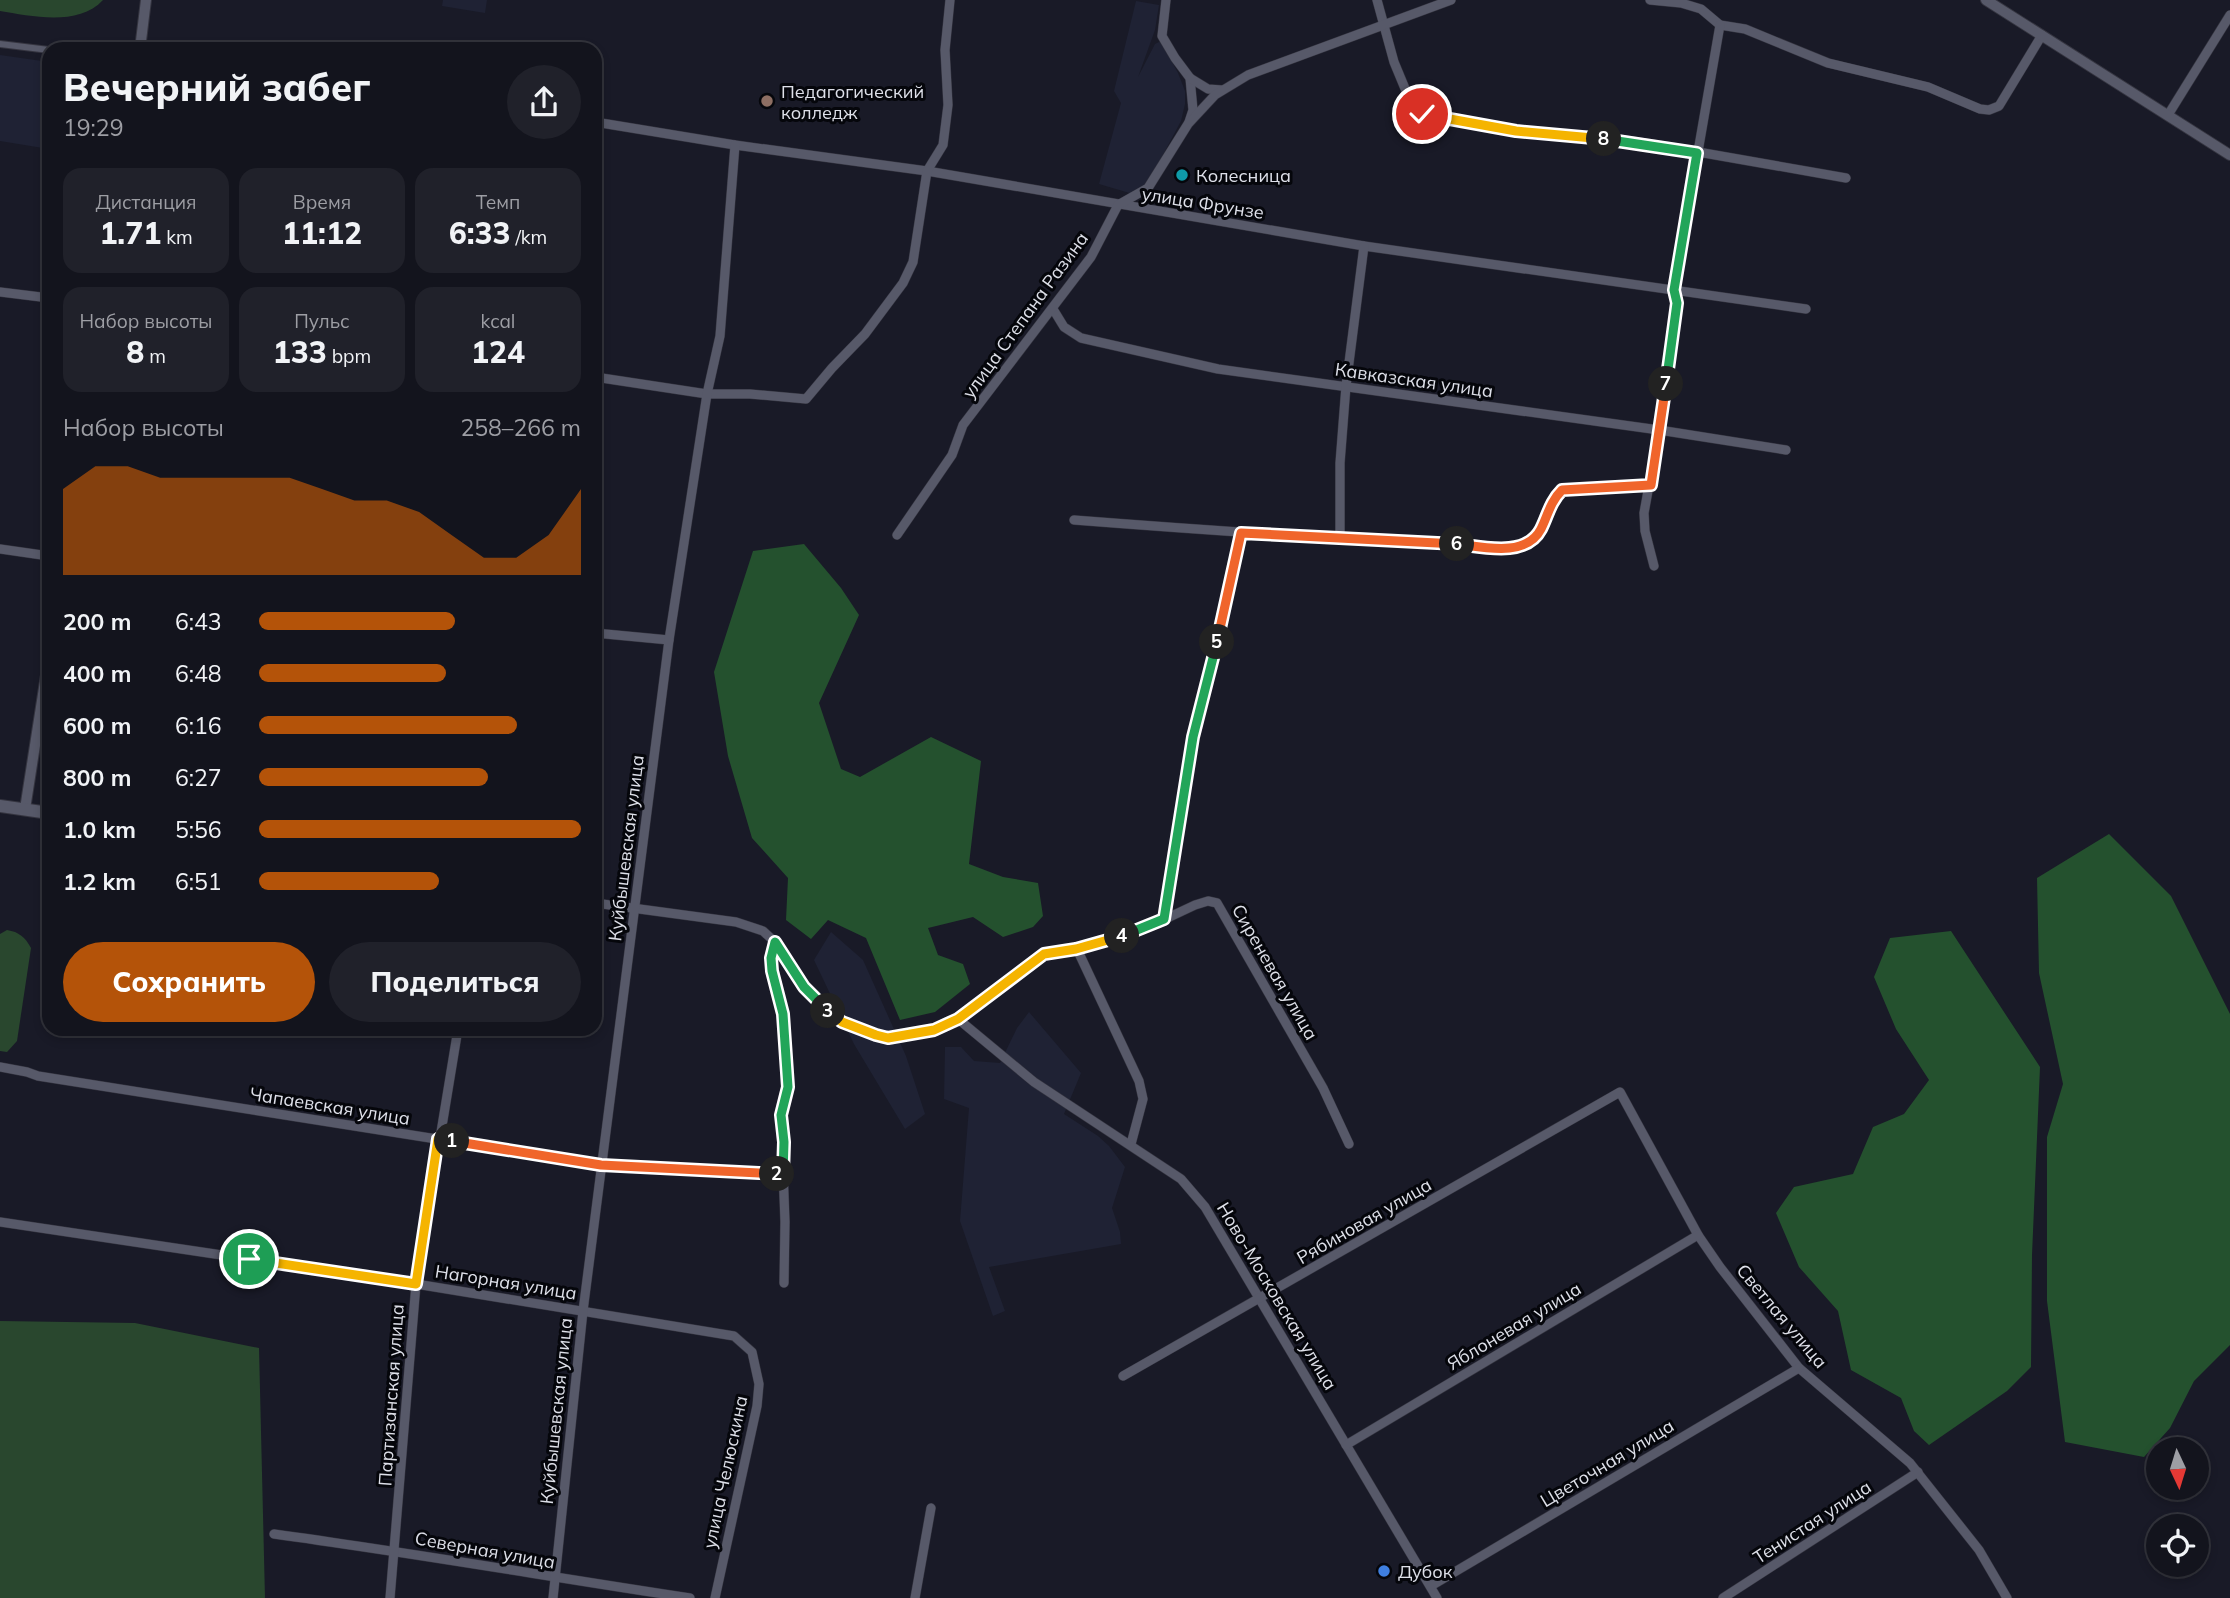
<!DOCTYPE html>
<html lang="ru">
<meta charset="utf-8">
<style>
:root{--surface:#13141d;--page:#20212a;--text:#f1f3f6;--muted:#9d9ea4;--line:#32333b;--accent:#b45309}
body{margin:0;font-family:Mulish,sans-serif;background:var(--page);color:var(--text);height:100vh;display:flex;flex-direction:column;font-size:26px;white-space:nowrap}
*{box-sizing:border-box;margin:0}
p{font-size:23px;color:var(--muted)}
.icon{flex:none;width:38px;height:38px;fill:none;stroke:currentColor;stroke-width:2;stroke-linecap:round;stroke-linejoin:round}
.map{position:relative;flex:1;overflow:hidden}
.drawer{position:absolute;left:42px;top:42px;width:560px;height:994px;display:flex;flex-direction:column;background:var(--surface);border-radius:21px;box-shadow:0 4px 10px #0003,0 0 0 2px var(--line)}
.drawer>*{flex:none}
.needle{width:46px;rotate:176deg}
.buttons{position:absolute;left:2146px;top:1437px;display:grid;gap:14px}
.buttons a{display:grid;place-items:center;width:63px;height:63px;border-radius:50%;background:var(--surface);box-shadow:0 4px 10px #0003,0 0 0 2px var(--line);font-size:35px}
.pin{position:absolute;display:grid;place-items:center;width:60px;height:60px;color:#fff;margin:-30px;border:4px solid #fff;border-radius:50%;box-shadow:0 2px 7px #0007}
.km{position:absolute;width:35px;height:35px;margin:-18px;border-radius:50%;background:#222;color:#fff;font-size:19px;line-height:35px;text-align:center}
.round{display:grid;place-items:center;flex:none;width:74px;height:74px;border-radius:37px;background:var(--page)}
.headline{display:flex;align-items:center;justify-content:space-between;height:119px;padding:0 21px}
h1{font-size:38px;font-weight:800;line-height:52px}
.stats{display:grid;grid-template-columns:repeat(3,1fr);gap:10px;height:119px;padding:7px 21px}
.stats div{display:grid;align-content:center;border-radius:18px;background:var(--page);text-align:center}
.stats b{font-size:30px;font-weight:800}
.stats small{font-size:19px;font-weight:400}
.stats p{font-size:19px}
.chart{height:196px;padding:14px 21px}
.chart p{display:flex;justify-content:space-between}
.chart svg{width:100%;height:126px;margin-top:7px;fill:var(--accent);opacity:.7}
.action{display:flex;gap:14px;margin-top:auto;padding:14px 21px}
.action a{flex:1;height:80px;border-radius:42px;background:var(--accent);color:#fff;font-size:28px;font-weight:800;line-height:80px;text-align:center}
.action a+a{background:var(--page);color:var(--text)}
ul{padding:0 21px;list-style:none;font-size:23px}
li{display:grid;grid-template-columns:112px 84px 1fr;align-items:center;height:52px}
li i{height:18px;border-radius:9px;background:var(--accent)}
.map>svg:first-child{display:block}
</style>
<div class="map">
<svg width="2230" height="1598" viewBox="0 0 2230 1598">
<rect width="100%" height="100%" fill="#191a27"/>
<g fill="#1f2234">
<polygon points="443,0 487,0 485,13 442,6"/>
<polygon points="1136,1 1159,5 1155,30 1138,77 1155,44 1161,41 1178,73 1185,91 1185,104 1181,121 1148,183 1133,194 1099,184 1121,103 1114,91"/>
<polygon points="0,55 49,62 49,149 0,141"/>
<polygon points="831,932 863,960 906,1056 925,1114 905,1129 854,1044 814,960"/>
<polygon points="1029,1012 1081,1073 1064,1114 1098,1136 1109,1146 1125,1167 1112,1208 1120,1232 1121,1244 989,1267 1005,1311 993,1316 960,1221 969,1108 944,1099 945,1047 961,1047 974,1061 1000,1063 1017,1028"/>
</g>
<g fill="#29472e">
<path d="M0,0H103C78,27 31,16 0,11Z"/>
<path d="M7,930C19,932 25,937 31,948L17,1041L7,1052L0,1051V934Z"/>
<polygon points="0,1321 135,1323 259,1348 265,1598 0,1598"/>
</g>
<g fill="#24512e">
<polygon points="804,544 841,588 859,615 819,703 841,769 860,777 931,737 981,761 969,864 1003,877 1038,883 1043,916 1033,927 1003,937 973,917 928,928 938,955 963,964 970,984 935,1012 900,1020 866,938 828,920 811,939 786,920 788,878 752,838 728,756 714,672 753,551"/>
<polygon points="2109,834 2171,896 2230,1014 2230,1345 2194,1381 2170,1428 2144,1457 2065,1442 2047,1301 2047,1137 2063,1084 2039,973 2037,878"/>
<polygon points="1951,931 2040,1067 2032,1255 2031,1367 2007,1391 1929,1445 1914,1431 1901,1398 1851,1370 1838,1311 1799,1267 1776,1213 1794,1187 1853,1174 1873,1127 1904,1114 1929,1080 1896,1029 1874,977 1890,938"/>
</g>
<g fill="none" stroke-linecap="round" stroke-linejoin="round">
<g stroke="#353540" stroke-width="8">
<polyline id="pedestrian" points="0,44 49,50"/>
</g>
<g stroke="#353540" stroke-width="10">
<g id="minor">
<polyline points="1166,0 1162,36 1175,58 1190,78 1193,110 1189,122"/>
<polyline points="1377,0 1394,62 1411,103 1422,114 1516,131 1624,140 1681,149 1846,178"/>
<polyline points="1650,0 1681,3 1701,9 1720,25 1745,29 1828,63 1928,87 1980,109 1989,110 1999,106 2042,35"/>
<polyline points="1190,78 1208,89 1222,90"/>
<polyline points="2168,115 2230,15"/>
<polyline points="595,122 735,145 927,171 1364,246 1806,309"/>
<polyline points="0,292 49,298"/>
<polyline points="1053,309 1064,327 1081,338 1218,369 1659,430 1786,450"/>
<polyline points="595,377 707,394 750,394 806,399 832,368 865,334 903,283 913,262 927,171 943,145 948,105 945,50 950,0"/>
<path d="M1074,520C1190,529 1307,537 1424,543C1449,544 1508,555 1529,543C1544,534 1544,515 1551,502C1554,497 1558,493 1562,490L1651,485"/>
<polyline points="897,535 952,455 963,425 1091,257 1118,205 1148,188 1188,124 1215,95 1248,75 1451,0"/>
<polyline points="1340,538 1340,463 1346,386 1364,246"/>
<polyline points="0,549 49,556"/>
<polyline points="1654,566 1645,531 1644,513 1659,430 1677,303 1674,290 1720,25"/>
<polyline points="595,633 669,640"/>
<polyline points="595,903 736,922 763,931 775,942 804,987 821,1005 842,1022 876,1035 888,1038 934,1030 958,1019 1044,954 1077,949 1110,940 1144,929 1195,905 1208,901 1217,903 1323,1088 1349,1144"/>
<polyline points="1164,919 1193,737 1213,663 1241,533"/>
<polyline points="775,942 771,958 772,971 783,1014 788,1087 781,1115 785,1222 784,1283"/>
<polyline points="1077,949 1139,1081 1143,1099 1131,1144"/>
<polyline points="958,1019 1034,1082 1181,1179 1205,1207 1437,1598"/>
<polyline points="0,1067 27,1072 38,1076 601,1165 783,1174"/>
<polyline points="0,1222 416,1284 734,1336 752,1352 759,1384 757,1406 715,1598"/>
<polyline points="1123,1376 1620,1092 1698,1235 1720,1267 1799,1368 1910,1463 1979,1550 2007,1598"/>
<polyline points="1346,1445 1698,1235"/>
<path d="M274,1534C413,1553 551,1577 690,1598"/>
<polyline points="1431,1586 1799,1368"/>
<polyline points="390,1598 416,1284 458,1029"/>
<polyline points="553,1598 583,1311 669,640 707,394 720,336 735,145"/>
<polyline points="915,1598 931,1508"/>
<polyline points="1723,1598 1918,1472"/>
</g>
</g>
<g stroke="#353540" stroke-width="12">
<g id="tertiary">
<polyline points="1986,0 2230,155"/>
<polyline points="140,49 146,0"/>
<polyline points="25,809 49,656"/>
</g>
</g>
<g stroke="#353540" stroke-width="14">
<polyline id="secondary" points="0,806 49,813"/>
</g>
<use href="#pedestrian" stroke="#575969" stroke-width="6"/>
<use href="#minor" stroke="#575969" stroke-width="9"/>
<use href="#tertiary" stroke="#575969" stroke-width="10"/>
<use href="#secondary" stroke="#575969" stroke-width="12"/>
</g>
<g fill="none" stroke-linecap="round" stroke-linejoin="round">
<g stroke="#fff" stroke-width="14">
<polyline id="split-1" points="249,1259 416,1284 438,1139 452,1141"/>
</g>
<g stroke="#fff" stroke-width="14">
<polyline id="split-2" points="452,1141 601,1165 777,1174"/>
</g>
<g stroke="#fff" stroke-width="14">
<polyline id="split-3" points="777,1174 783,1174 784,1142 781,1115 788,1087 783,1014 772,971 771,958 775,942 804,987 828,1011"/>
</g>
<g stroke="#fff" stroke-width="14">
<polyline id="split-4" points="828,1011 842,1022 876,1035 888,1038 934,1030 958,1019 1044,954 1076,949 1122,936"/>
</g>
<g stroke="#fff" stroke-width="14">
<polyline id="split-5" points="1122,936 1164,919 1193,737 1217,642"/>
</g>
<g stroke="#fff" stroke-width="14">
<polyline id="split-6" points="1217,642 1241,533 1457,544"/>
</g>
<g stroke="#fff" stroke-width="14">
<path id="split-7" d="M1457,544C1483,547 1526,558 1541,529C1548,515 1550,502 1562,490L1651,485L1666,384"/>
</g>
<g stroke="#fff" stroke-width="14">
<polyline id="split-8" points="1604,139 1697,153 1674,290 1677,303 1666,384"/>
</g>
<g stroke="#fff" stroke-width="14">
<polyline id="split-9" points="1422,114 1516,131 1604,139"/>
</g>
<use href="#split-1" stroke="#f5b400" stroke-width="9"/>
<use href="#split-2" stroke="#f0652b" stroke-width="9"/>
<use href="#split-3" stroke="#22a559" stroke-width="9"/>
<use href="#split-4" stroke="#f5b400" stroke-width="9"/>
<use href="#split-5" stroke="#22a559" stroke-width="9"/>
<use href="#split-6" stroke="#f0652b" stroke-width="9"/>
<use href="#split-7" stroke="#f0652b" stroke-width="9"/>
<use href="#split-8" stroke="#22a559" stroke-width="9"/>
<use href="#split-9" stroke="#f5b400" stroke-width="9"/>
</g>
<circle fill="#8d6e63" stroke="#05060b" stroke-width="2.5" cx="767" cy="101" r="7"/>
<circle fill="#0f9aa8" stroke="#05060b" stroke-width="2.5" cx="1182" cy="175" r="7"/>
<circle fill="#3f7fe0" stroke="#05060b" stroke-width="2.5" cx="1384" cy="1571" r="7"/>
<g text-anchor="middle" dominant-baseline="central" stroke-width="6" stroke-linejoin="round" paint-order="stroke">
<g font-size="18" fill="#dee0e9" stroke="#05060b" text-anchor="start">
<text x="781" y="91">Педагогический<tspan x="781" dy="21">колледж</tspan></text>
<text x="1196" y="175">Колесница</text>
<text x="1398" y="1571">Дубок</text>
</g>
<g font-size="18" fill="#dee0e9" stroke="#05060b">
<text transform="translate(1203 203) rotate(9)">улица Фрунзе</text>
<text transform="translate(1025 315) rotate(-54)">улица Степана Разина</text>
<text transform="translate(1414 380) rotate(8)">Кавказская улица</text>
<text transform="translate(626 848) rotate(-83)">Куйбышевская улица</text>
<text transform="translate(1275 972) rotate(60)">Сиреневая улица</text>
<text transform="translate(330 1106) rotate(9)">Чапаевская улица</text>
<text transform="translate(1364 1221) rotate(-30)">Рябиновая улица</text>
<text transform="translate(506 1282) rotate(9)">Нагорная улица</text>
<text transform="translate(1277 1296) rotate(59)">Ново-Московская улица</text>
<text transform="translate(1782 1316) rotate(50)">Светлая улица</text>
<text transform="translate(1514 1326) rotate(-31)">Яблоневая улица</text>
<text transform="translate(391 1395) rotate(-86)">Партизанская улица</text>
<text transform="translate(556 1411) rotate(-84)">Куйбышевская улица</text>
<text transform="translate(1607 1463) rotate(-31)">Цветочная улица</text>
<text transform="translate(725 1472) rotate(-78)">улица Челюскина</text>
<text transform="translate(1812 1522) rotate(-33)">Тенистая улица</text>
<text transform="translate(485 1550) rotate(10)">Северная улица</text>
</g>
</g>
</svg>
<div class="buttons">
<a><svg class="needle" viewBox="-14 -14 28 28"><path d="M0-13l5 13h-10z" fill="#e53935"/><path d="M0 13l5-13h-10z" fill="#9d9ea4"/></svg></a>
<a><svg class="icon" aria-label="locate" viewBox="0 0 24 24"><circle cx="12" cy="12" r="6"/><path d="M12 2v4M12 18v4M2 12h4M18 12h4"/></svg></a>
</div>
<div class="pin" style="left:249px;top:1259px;background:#1e9e55"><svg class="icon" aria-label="arrive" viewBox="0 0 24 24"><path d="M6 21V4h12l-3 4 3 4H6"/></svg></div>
<div class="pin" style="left:1422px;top:114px;background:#d93025"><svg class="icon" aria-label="check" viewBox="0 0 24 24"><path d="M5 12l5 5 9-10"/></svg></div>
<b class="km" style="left:452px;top:1141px">1</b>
<b class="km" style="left:777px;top:1174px">2</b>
<b class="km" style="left:828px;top:1011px">3</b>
<b class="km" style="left:1122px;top:936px">4</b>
<b class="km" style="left:1217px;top:642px">5</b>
<b class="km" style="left:1457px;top:544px">6</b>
<b class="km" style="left:1666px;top:384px">7</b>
<b class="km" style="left:1604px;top:139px">8</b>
<section class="drawer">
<div class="headline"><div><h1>Вечерний забег</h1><p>19:29</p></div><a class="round"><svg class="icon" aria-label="share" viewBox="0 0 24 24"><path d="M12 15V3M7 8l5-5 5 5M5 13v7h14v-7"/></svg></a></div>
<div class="stats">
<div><p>Дистанция</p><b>1.71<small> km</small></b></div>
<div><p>Время</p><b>11:12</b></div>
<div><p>Темп</p><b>6:33<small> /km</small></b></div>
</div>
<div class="stats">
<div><p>Набор высоты</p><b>8<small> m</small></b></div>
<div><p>Пульс</p><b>133<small> bpm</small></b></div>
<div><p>kcal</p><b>124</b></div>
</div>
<div class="chart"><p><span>Набор высоты</span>258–266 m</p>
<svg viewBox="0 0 160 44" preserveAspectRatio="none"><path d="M0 44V14L10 6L20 6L30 10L40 10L50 10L60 10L70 10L80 14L90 18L100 18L110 22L120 30L130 38L140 38L150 30L160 14V44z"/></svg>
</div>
<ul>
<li><b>200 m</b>6:43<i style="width:61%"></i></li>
<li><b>400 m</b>6:48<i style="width:58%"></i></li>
<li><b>600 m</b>6:16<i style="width:80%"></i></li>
<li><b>800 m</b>6:27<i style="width:71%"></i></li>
<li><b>1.0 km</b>5:56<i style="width:100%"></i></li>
<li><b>1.2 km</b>6:51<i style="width:56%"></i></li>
</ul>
<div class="action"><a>Сохранить</a><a>Поделиться</a></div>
</section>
</div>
